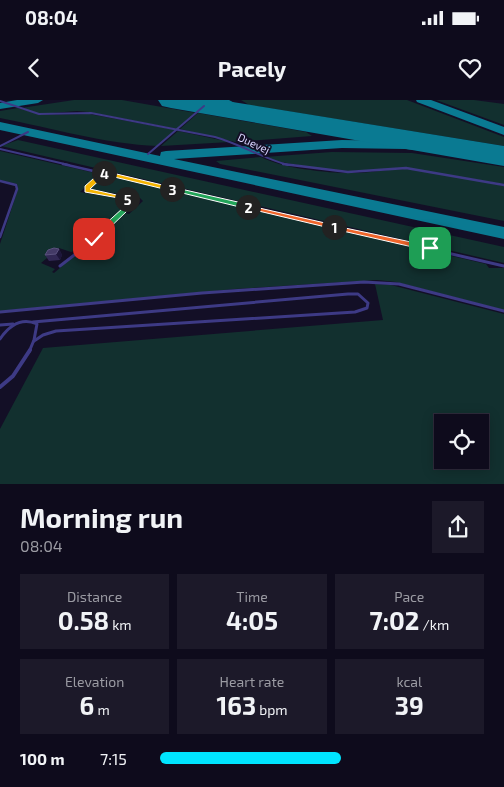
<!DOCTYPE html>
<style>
:root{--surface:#0e0b1c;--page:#1c1929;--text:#f1f3f6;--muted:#9b9ba3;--line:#2e2b3b;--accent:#00e5ff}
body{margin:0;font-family:"Exo 2",sans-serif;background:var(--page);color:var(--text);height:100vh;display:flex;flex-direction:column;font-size:19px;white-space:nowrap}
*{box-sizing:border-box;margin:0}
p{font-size:16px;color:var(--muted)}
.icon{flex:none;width:28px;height:28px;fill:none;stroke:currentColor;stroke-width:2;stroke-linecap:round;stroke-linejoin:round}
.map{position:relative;height:384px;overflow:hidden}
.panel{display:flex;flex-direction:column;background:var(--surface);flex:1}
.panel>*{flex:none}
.controls{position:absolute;left:434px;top:314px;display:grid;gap:10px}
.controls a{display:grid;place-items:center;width:55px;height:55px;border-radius:0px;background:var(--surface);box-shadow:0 2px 12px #0003,0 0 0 1px var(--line);font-size:25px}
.pin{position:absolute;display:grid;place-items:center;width:42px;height:42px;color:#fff;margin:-21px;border-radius:10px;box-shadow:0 2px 8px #0006}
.km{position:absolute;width:25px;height:25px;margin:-12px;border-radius:50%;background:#222;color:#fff;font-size:14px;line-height:25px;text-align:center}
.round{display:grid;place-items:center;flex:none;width:52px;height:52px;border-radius:0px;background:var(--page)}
.summary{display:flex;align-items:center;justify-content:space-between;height:85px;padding:0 20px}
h1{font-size:28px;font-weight:700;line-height:38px}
.metrics{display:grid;grid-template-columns:repeat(3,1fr);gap:8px;height:85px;padding:5px 20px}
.metrics div{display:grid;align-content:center;border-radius:0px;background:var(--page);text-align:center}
.metrics b{font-size:25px;font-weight:700}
.metrics small{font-size:14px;font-weight:400}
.metrics p{font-size:14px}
ul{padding:0 20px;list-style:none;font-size:16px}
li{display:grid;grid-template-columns:80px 60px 1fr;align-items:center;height:38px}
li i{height:12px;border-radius:6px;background:var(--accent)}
.status{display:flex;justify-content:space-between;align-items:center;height:35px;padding:0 25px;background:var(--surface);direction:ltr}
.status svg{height:14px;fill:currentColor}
header{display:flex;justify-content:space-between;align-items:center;height:65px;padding:0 20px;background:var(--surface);font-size:22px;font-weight:700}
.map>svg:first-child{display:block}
</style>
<div class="status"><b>08:04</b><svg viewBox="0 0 49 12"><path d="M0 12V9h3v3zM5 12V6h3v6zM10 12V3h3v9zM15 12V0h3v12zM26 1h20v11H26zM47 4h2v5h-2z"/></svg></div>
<header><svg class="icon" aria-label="back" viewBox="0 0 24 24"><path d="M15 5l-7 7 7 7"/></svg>Pacely<svg class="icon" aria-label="heart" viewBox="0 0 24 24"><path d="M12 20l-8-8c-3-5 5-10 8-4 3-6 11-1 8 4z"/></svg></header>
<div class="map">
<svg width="504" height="385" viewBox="0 0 504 385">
<rect width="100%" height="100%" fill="#130f26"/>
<g fill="#12302f" fill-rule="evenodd">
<polygon points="74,0 122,0 196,13 178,29 89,12 77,11 39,14 21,8"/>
<polygon points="241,0 407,0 504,37 504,46 249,5"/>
<polygon points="436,0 474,0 504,4 504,25"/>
<path d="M18,8L41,15L89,14L176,30L158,46C105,44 52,28 0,18V11Z"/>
<polygon points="198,13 306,32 312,36 235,42 180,29"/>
<polygon points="178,31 230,42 161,46"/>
<polygon points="18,40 504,147 504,163 1,46"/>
<polygon points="0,51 95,73 97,76 80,92 117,98 124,101 125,106 122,111 77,150 71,152 59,148 41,163 55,169 52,172 54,173 125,113 129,114 143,101 140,98 91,89 91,86 106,75 486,164 489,168 504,168 504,210 396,182 377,180 235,189 0,211 0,144 18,89 17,84 0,80"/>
<polygon points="332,52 412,53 504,67 504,84 406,68 350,71 321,69 281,62 264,57"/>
<path d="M261,57C283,69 334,74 359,73C375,72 390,69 405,69C438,71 472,80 504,86V121L220,64L216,61Z"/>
<path d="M375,184L391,185L504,214V384L0,385V329L43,248L383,220ZM442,322H480V360H442Z"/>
</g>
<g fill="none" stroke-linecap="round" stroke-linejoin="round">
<g fill="#0a7a92" fill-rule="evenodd">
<polygon points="17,0 43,0 38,3 0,9 0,3"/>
<polygon points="190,0 216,0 215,2 191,6 185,3"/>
<path d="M217,0H229L251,12L249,14C238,17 224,9 217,0Z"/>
<polygon points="416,0 431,0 504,27 504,35 417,2"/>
<polygon points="0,22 160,56 161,52 166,51 342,40 405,41 494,50 501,54 499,57 494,58 405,49 342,48 174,59 504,127 504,139 0,30"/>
</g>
<polygon fill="#0a7a92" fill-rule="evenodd" points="158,0 220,0 504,46 504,66 171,8 162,6"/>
<g stroke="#3d3a85" stroke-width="2">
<path d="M0,1L39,14L91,13L215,37C240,44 262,58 288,65"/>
<polyline points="0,46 28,32"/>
<polyline points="0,49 69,65"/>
<polyline points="148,54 204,6"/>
</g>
<g stroke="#3d3a85" stroke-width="2.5">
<polyline points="63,64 422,147"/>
<polyline points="283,64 348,72 406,68 504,85"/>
<polyline points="0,81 16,85 17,89 0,137"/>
<polyline points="85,147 116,120 129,104 127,99 87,90 87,87 103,73"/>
</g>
<g stroke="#3d3a85" stroke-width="3">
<polyline points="417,146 504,166"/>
<polyline points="60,166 86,146"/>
<polyline points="0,212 202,193 364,182 399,184 504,211"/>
<polyline points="33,222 348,194 358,194 368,203 367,208 355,212 56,231 43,235 34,241"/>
<polyline points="0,225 13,224"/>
<path d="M0,239C9,226 21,217 37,224L34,240L29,252"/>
</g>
<polyline stroke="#3d3a85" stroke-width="4" points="0,287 13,276 30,250"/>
</g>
<polygon fill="#312854" points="59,149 62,155 60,160 49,161 45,155"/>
<polygon fill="#1d163a" points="59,149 62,155 60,160 56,154"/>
<polygon fill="#433a66" stroke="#5a527e" points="54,148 59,149 56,154 45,155 48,150"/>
<polygon fill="#f0652b" stroke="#fff" points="331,125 430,146 433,148 430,151 334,129 330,127"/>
<polygon fill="#f0652b" stroke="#fff" points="246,105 334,125 337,127 334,129 246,108"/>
<polygon fill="#22a559" stroke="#fff" points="172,87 251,105 252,107 248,109 170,90"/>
<polygon fill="#f5b400" stroke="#fff" points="104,71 175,88 175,89 172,91 102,74"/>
<polygon fill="#f5b400" stroke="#fff" points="102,71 107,73 90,89 130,98 130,100 85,92 85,86"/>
<polygon fill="#22a559" stroke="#fff" points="125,98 130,98 132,104 128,110 96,141 91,141 91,137 123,108 126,104"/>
<g text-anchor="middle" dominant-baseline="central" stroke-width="4" stroke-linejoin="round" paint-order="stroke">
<g font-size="11" fill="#d9d4ff" stroke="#130f26">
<text transform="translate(254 43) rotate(25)">Duevej</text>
</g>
</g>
</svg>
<div class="controls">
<a><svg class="icon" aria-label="locate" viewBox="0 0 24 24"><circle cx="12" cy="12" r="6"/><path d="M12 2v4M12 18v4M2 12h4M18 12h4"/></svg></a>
</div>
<div class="pin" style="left:430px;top:148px;background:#1e9e55"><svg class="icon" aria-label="arrive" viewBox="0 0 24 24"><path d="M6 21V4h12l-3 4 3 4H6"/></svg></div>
<div class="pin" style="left:94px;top:139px;background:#d93025"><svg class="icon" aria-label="check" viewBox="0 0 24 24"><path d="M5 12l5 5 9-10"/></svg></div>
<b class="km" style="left:334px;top:127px">1</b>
<b class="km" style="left:248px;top:107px">2</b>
<b class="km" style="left:172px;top:89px">3</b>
<b class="km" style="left:104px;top:73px">4</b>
<b class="km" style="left:127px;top:99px">5</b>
</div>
<section class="panel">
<div class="summary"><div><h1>Morning run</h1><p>08:04</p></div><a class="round"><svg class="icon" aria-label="share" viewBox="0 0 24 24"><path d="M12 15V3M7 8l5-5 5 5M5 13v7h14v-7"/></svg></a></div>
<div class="metrics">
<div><p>Distance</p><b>0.58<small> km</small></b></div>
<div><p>Time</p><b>4:05</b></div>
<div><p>Pace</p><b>7:02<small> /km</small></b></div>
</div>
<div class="metrics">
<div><p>Elevation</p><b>6<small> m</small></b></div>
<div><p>Heart rate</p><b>163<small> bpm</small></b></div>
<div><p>kcal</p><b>39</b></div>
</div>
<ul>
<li><b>100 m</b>7:15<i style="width:56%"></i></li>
</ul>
</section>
